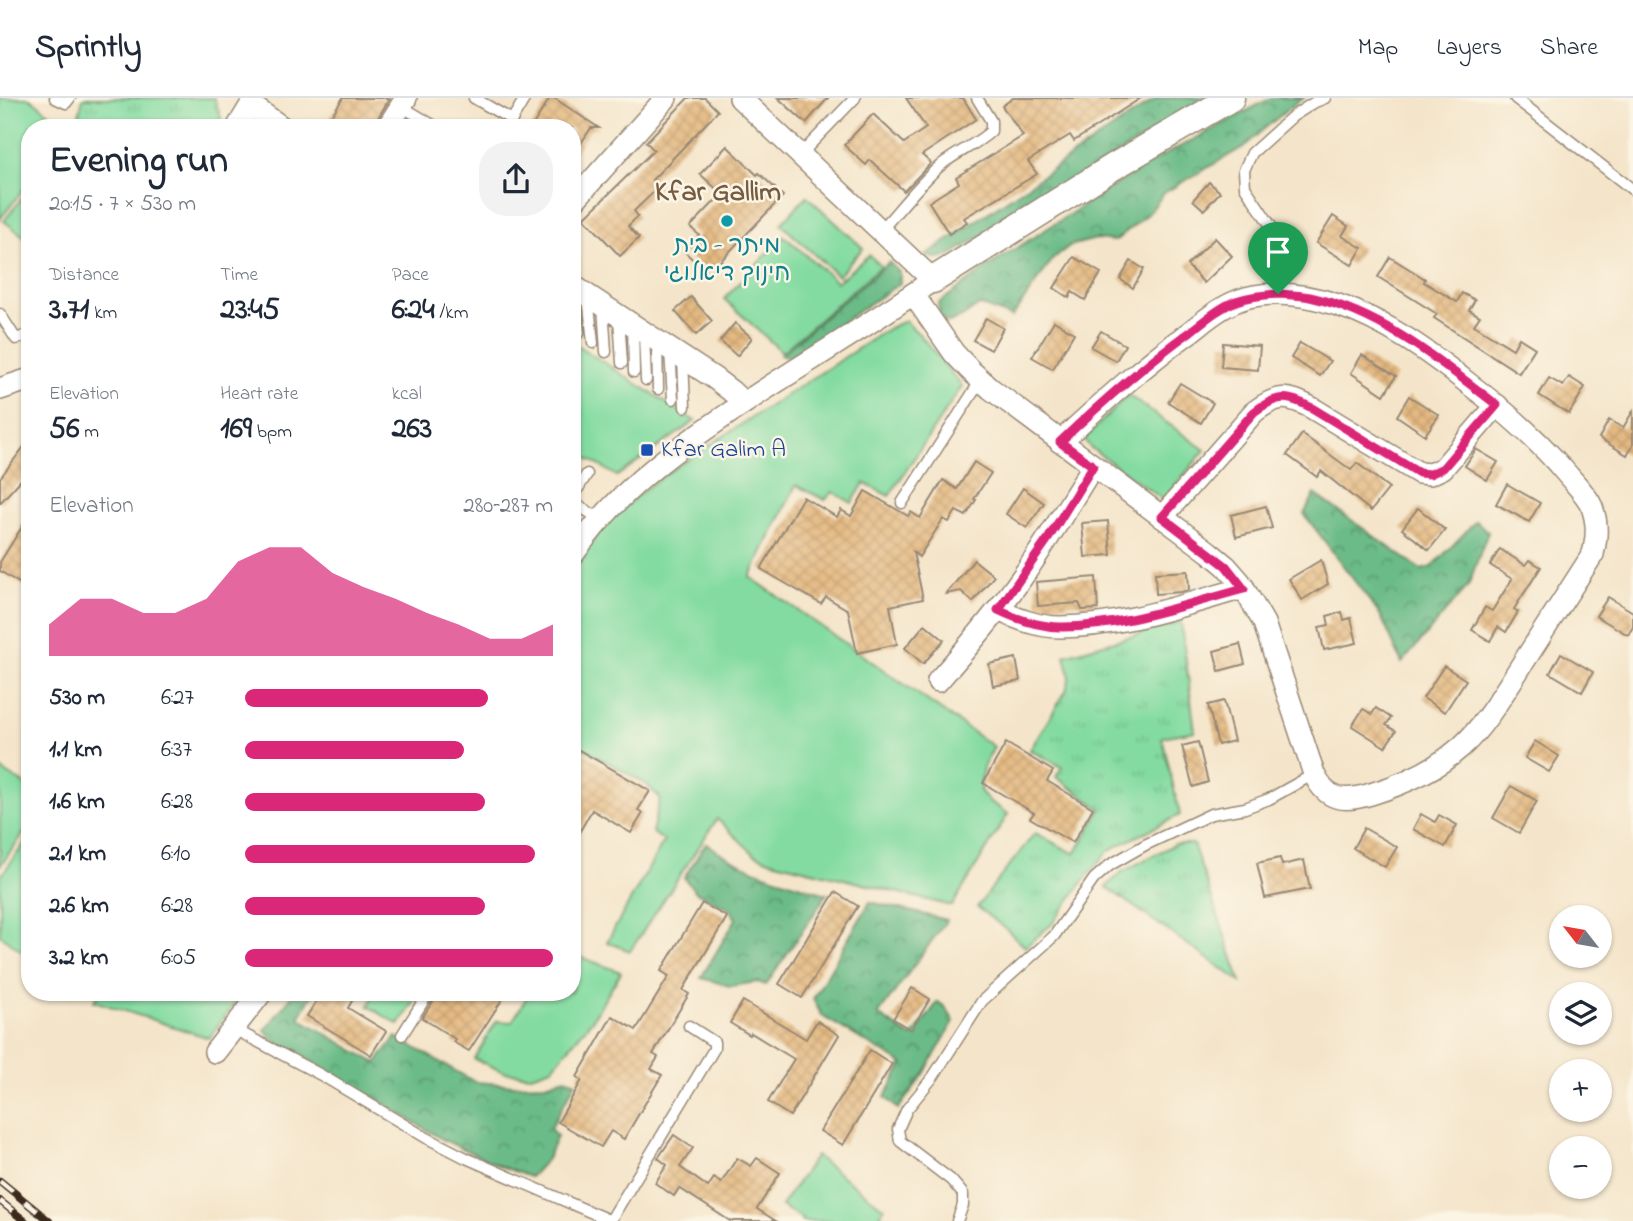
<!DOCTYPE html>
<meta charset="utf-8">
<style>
:root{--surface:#fff;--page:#f2f2f3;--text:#1f2937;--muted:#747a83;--line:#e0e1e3;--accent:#db2777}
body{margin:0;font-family:"Indie Flower","Playpen Sans Hebrew",sans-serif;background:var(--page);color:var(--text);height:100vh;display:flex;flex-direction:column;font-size:26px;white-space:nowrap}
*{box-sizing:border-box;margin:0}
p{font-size:23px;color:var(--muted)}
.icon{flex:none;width:38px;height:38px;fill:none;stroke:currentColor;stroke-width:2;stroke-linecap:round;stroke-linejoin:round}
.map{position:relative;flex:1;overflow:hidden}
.details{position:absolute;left:21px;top:21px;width:560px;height:882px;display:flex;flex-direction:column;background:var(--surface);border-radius:28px;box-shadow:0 2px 5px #0004}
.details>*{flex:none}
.needle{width:46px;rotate:301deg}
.controls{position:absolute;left:1549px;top:807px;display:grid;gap:14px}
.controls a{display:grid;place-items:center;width:63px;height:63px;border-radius:50%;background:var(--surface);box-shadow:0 2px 5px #0004;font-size:35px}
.pin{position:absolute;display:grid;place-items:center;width:60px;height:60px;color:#fff;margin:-72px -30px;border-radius:50% 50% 50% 0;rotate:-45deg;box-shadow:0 0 7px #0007}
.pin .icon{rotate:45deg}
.round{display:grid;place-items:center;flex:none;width:74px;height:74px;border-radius:28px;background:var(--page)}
.summary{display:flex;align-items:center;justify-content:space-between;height:119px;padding:0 28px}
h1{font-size:38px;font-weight:700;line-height:52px}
.metrics{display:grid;grid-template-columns:repeat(3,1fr);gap:10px;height:119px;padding:7px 28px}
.metrics div{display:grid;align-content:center}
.metrics b{font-size:30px;font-weight:700}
.metrics small{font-size:19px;font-weight:400}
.metrics p{font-size:19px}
.chart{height:196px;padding:14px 28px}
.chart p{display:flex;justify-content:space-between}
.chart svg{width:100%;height:126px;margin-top:7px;fill:var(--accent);opacity:.7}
ul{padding:0 28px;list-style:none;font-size:23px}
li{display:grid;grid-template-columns:112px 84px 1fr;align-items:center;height:52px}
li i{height:18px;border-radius:9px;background:var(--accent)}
header{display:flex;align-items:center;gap:42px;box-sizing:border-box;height:98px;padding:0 35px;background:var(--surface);border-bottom:2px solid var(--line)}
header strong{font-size:33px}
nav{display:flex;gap:38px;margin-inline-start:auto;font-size:24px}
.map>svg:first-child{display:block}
</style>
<header>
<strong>Sprintly</strong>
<nav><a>Map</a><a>Layers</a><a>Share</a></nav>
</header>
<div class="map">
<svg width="1633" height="1123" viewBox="0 0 1633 1123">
<defs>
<pattern id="grass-tufts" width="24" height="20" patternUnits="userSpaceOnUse" patternTransform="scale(1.75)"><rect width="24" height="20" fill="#83dba1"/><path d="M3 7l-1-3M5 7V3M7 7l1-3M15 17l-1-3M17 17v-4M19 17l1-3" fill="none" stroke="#72bc8a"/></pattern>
<pattern id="forest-crowns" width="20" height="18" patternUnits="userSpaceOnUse" patternTransform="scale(1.75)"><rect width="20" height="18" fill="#6abb87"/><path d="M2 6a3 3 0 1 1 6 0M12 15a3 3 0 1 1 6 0" fill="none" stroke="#58986e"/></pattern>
<pattern id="building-cross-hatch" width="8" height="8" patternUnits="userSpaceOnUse" patternTransform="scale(1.75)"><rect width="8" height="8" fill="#e4b981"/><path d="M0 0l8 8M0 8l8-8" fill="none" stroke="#c49f6f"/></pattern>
</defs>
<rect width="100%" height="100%" fill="#fcf5e5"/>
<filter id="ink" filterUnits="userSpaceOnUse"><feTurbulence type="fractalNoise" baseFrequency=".0143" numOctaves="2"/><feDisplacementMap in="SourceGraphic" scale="14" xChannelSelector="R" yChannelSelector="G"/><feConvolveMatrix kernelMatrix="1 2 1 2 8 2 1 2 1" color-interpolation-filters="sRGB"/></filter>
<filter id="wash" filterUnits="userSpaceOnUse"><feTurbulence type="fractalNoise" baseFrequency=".00686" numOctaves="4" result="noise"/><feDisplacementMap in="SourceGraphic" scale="28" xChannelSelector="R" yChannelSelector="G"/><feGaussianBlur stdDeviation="1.57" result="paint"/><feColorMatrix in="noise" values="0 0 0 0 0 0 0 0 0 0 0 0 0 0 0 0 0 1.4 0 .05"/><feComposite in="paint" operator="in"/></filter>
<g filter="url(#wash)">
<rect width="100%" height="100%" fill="#f4e5ca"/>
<g fill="url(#grass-tufts)" stroke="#5f8260" stroke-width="2">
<polygon points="83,0 214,0 221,20 219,30 84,30 77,25"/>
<polygon points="1181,524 1195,633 1162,639 1180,717 1109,752 1087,778 1053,825 1025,849 1006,831 977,809 1035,735 1075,756 1101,711 1056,679 1062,669 1030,652 1066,593 1070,578 1065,557"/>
<polygon points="1175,746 1193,746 1241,884 1106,789 1122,774"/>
</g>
<g fill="url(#forest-crowns)" stroke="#527252" stroke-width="2">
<polygon points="1157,0 1210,0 947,159 934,160 926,157"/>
<polygon points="1271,0 1305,0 1298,3 1259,35 1245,48 1164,95 1149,115 1115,143 1096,141 1069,148 1053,161 1012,219 979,207 964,218 949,225 940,219 938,206 987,169 1153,63"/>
<polygon points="889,164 900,175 900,185 791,259 780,257"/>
<polygon points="1315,396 1421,472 1432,469 1476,423 1488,434 1468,488 1402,565 1381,518 1304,416"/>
<path d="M706,745C744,773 783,782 827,796L766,887L758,884L730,888L701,880L736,821L730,811L696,794L684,780Z"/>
<polygon points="870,804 947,822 878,917 912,939 938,904 945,909 954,923 924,976 898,1011 885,999 903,966 822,918 813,901"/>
<polygon points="295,894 314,894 299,920 376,965 396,939 475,984 514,987 545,986 566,980 576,984 550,1031 557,1038 547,1061 530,1079 500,1068 442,1041 350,985 271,941 265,932"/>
</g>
<g fill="#83dba1" stroke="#5f8260" stroke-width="2">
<polygon points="0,0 30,0 68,30 30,30 30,83 0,121"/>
<polygon points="30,90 30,143 4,123"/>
<polygon points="807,98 863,150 838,178 781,126"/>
<polygon points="784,138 837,184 869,157 881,168 782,254 724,201"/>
<path d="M905,223L920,237L962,288L889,398L864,385L852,405L833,394L825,402L796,387L750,479L994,649L983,669L980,693L989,703L1008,716L952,808L772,763L754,756L717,721L630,853L607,844L664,743L652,734L660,700L646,686L572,644V474C609,405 682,365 745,324C793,293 841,262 889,230Z"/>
<polygon points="572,244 695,323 617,378 572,351"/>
<polygon points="1128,297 1205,352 1163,402 1090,349 1084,341"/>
<polygon points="0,671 30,690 30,727 0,768"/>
<polygon points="30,738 30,859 0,837 0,779"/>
<polygon points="572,856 621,874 592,922 552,970 531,977 504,974 474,961 497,923 512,924 530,894 572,894"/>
<polygon points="100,894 243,894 209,940 94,903"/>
<polygon points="376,894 421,894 399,927 368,908"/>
<polygon points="816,1058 884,1110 878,1123 802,1123 800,1119 781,1108"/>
</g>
<g id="blocks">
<g fill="url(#building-cross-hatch)">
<polygon points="343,0 390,0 376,23 374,30 338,30 328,23"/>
<polygon points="550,0 554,0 599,30 591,30 572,59 572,30 531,30"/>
<polygon points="688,0 705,0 718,13 652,82 659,89 634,113 638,118 628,128 639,140 620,158 584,120 654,52 646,44"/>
<polygon points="778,0 828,0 806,25"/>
<polygon points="906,0 963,0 976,21 922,57 931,65 904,93 870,62 866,67 844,47 873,16 904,45 926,30"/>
<polygon points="1013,0 1141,0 1074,43 1070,37 1028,63 1037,76 964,120 967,124 949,136 929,104 959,85 956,79 1023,38 1002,8"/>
<polygon points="727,48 757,77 759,75 783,98 708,176 684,153 699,137 690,129 722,96 700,76"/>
<polygon points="1209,84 1220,94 1204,112 1193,102"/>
<polygon points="1333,118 1348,128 1342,138 1362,150 1352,167 1316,145"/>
<polygon points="1215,140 1232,158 1204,185 1187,167"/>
<polygon points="1074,159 1101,175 1085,202 1072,194 1069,200 1054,190"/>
<polygon points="1390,159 1425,181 1424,184 1457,204 1462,195 1475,202 1469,212 1480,218 1474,227 1513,251 1519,240 1535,250 1519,275 1434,220 1437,216 1378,179"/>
<polygon points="1131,163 1144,171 1133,190 1120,181"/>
<polygon points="691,199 712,223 696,237 675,213"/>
<polygon points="986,220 1003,230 991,252 973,242"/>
<polygon points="1054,223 1074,235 1053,271 1032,259"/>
<polygon points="735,225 752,240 737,258 720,243"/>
<polygon points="1101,233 1125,247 1116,263 1091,249"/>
<polygon points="1223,245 1260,248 1258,272 1221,269"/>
<polygon points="1300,245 1330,263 1320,278 1291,260"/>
<polygon points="1362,257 1396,278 1384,297 1351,275"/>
<polygon points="1569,279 1585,289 1569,316 1539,297 1549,280 1563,288"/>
<polygon points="1180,285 1213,305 1201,325 1168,304"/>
<polygon points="1409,298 1439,317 1425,337 1397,318"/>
<polygon points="1633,313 1633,347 1627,357 1599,340 1609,322 1623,330"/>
<polygon points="1302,336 1351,372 1357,365 1389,390 1371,413 1321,373 1317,379 1287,357"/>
<polygon points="30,341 30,372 0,405 0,380"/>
<polygon points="1476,351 1498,364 1487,382 1465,368"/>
<polygon points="974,364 991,375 974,401 976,402 966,418 956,413 949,424 943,421 919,459 913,454 923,501 890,508 897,546 857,555 848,512 826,499 821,506 761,471 803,399 837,419 841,412 851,418 865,393 908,418 911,414 920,420 943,382 957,391"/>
<polygon points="1507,386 1540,405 1529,424 1496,406"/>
<polygon points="1023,390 1044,405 1027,430 1006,416"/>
<polygon points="1266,408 1272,430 1236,439 1231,417"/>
<polygon points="1418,410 1445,432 1429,452 1402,431"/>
<polygon points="30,416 30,492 0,473 0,464"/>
<polygon points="1108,423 1111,457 1085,459 1082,425"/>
<polygon points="1500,451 1525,467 1529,462 1541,469 1514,511 1518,514 1506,534 1498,529 1490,543 1472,532 1485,509 1492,513 1512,481 1490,467"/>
<polygon points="974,462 994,478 973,504 961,493 946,496"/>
<polygon points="1321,462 1328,486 1302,502 1289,481"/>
<polygon points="1188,473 1189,492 1181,494 1156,496 1155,475"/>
<polygon points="1096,479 1098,511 1082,512 1079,505 1038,508 1036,484"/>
<polygon points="1608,499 1633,514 1633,529 1628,537 1596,518"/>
<polygon points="1342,514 1344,522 1351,520 1357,545 1324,552 1319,529 1329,527 1327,518"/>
<polygon points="925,526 944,542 923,566 905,550"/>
<polygon points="1240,546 1245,566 1219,573 1214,553"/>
<polygon points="1561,555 1593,574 1582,594 1550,575"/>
<polygon points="1016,560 1020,583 993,588 989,566"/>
<polygon points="1444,568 1466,582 1445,614 1423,600"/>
<polygon points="1224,603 1234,643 1218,647 1208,607"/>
<polygon points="1376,610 1391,620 1386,627 1396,633 1385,649 1352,628 1363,611 1372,616"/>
<polygon points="1535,643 1559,658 1549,674 1525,660"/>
<polygon points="1198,644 1208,684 1193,689 1182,648"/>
<polygon points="1006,645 1053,673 1047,683 1093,710 1073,745 1030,720 1034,715 983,685"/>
<polygon points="579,652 650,693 638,712 643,715 631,735 592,712 572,747 572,663"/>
<polygon points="1511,688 1537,703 1519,735 1493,720"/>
<polygon points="1421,716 1435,724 1439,717 1457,727 1445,749 1413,731"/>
<polygon points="1364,730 1397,749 1385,769 1353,750"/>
<polygon points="1280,760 1282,767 1304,762 1310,791 1265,800 1257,765"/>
<polygon points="835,794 858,808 802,900 779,886"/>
<polygon points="702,805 727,819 683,892 689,896 653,956 658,959 651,971 662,977 624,1041 611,1033 601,1049 558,1024 582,982 577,979 612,918 636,932 669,878 661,873"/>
<polygon points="912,890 930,901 911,932 893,921"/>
<polygon points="322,894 357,894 348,910 386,933 371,957 307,918"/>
<polygon points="439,894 507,894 469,953 453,944 455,941 422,920"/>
<polygon points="743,903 806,941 817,923 839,937 790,1018 768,1004 794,961 751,935 750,937 730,925"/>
<polygon points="870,952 892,966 843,1047 820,1033"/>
<polygon points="674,1037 693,1050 680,1069 708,1089 714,1080 721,1085 737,1060 751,1068 757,1060 780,1075 757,1111 776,1123 730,1123 679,1090 674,1098 655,1085 667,1067 658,1060"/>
</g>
</g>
</g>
<g filter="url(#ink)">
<use href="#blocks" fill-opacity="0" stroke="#988874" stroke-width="2"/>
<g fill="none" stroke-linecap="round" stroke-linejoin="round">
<g stroke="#988874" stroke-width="13">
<g id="service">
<polyline points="55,0 66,5 70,0"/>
<polyline points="474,0 512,22"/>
<polyline points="1515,0 1633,92"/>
<polyline points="401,8 438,30"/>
<polyline points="507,30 525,0"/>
<polyline points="800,57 855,0"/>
<path d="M881,132C899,112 920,85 941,67C957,54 976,47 991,33V23L977,0"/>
<polyline points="574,190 579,235"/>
<polyline points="1278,196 1283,158 1271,128 1245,89 1244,72 1252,55 1293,18 1315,4 1325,0"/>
<polyline points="588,199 593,245"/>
<polyline points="603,208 606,254"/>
<polyline points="0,216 16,241 30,236"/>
<polyline points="619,219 622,265"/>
<polyline points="633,228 634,274"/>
<polyline points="644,236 646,282"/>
<polyline points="657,243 658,291"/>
<polyline points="670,252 673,301"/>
<polyline points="683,260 685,309"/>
<polyline points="572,400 587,376"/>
<polyline points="572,404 600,421"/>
<polyline points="902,405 981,282"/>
<polyline points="234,931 321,977 425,1039 466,1060 611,1123"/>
<polyline points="402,937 429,894"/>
<polyline points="610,1123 714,951 714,944 689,928"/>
<polyline points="957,1123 963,1107 963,1096 951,1082 900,1043 898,1031 907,1011 933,979 982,903 1054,838 1094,781 1110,767 1145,747 1211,716 1245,710 1269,701 1314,676"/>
</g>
</g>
<g stroke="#988874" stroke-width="24">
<g id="minor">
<polyline points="237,30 251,7 283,30"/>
<polyline points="387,30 406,0"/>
<polyline points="572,105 666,0"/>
<polyline points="572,187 714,280 731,293 744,305"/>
<path d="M913,196L954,255L971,273L991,291L1209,454L1226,468L1240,484L1264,525L1314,676C1327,704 1345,704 1371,696C1404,686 1435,672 1461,649C1483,630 1505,593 1521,568C1545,531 1569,493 1593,456C1597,439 1598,426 1592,409C1587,397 1575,386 1566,375C1538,341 1505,313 1469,286C1429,254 1386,223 1338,207C1311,198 1282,193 1254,198C1229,202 1209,219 1190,234C1144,267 1102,305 1060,344"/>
<polyline points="0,291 30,281"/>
<path d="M1162,419L1254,314C1278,296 1287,297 1312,310L1419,375L1430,376L1443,370L1497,307"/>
<path d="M572,458C621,386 692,339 764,292C820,256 878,221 933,182L740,0"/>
<path d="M998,512C1018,521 1038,529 1060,529C1121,529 1186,506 1244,490"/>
<path d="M938,583C968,549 997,515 1023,478C1048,442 1070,405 1093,368"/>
<polyline points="215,954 262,894"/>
</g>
</g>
<g stroke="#988874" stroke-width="29">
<polyline id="tertiary" points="933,182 1113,69 1231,0"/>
</g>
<use href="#service" stroke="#fff" stroke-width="10"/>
<use href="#minor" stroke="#fff" stroke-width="21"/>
<use href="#tertiary" stroke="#fff" stroke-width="26"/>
<g stroke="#3b2a1e" stroke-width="8">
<g id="rail">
<polyline points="0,1083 49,1123"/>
<polyline points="0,1103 25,1123"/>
</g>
</g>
<use href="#rail" stroke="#fcf5e5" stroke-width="5" stroke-dasharray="16" stroke-linecap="butt"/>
</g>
</g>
<g fill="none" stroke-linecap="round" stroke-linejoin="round" filter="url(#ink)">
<g stroke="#fff" stroke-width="14">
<path id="route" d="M1278,196C1289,197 1300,197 1310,199C1382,215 1440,263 1497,307L1443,370L1430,376L1419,375L1312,310C1287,297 1278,296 1254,314L1162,419L1226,468L1244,491C1187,506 1119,530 1060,529C1038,529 1017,521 998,512L1048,441L1093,368L1060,344C1102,304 1145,266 1191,233C1205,222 1219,210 1236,203C1250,198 1263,197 1278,196Z"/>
</g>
<use href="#route" stroke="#db2777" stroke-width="9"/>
</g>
<circle fill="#0f9aa8" stroke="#fcf5e5" stroke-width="2.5" cx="727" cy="123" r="7"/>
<rect fill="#1a4fb4" stroke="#fcf5e5" stroke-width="2.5" x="640" y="345" width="14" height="14" rx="3.5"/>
<g text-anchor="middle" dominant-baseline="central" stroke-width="5" stroke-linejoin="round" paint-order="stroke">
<g font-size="24" fill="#0d838f" stroke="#fcf5e5">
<text x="727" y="148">מיתר - בית<tspan x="727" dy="28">חינוך דיאלוגי</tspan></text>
</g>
<g font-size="24" fill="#164399" stroke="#fcf5e5" text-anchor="start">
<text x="661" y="352">Kfar Galim A</text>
</g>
<g font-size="28" font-weight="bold" fill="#765c41" stroke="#fcf5e5">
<text x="718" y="95">Kfar Gallim</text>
</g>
</g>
</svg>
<div class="controls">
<a><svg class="needle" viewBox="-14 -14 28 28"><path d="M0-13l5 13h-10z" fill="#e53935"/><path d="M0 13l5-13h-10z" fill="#747a83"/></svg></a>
<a><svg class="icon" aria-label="layers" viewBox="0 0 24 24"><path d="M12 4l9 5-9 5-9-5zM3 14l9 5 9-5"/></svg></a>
<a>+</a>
<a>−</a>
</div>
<div class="pin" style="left:1278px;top:196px;background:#1e9e55"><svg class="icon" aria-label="arrive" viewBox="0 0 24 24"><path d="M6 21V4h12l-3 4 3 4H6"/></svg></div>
<section class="details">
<div class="summary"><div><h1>Evening run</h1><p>20:15 · 7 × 530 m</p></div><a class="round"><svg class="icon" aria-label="share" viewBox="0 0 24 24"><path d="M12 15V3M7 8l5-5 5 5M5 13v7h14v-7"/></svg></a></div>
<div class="metrics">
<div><p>Distance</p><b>3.71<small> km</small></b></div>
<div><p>Time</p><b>23:45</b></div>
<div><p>Pace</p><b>6:24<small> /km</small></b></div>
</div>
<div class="metrics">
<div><p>Elevation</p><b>56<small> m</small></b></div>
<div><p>Heart rate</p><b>169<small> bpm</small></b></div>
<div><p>kcal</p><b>263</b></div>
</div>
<div class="chart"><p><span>Elevation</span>280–287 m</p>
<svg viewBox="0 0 160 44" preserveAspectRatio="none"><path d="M0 44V33L10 24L20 24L30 29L40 29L50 24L60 11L70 6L80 6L90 15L100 20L110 24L120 29L130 33L140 38L150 38L160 33V44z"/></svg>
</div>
<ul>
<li><b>530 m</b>6:27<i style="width:79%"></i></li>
<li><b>1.1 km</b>6:37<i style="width:71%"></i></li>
<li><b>1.6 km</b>6:28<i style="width:78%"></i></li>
<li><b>2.1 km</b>6:10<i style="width:94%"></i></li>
<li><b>2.6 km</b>6:28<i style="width:78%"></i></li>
<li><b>3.2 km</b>6:05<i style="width:100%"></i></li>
</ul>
</section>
</div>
